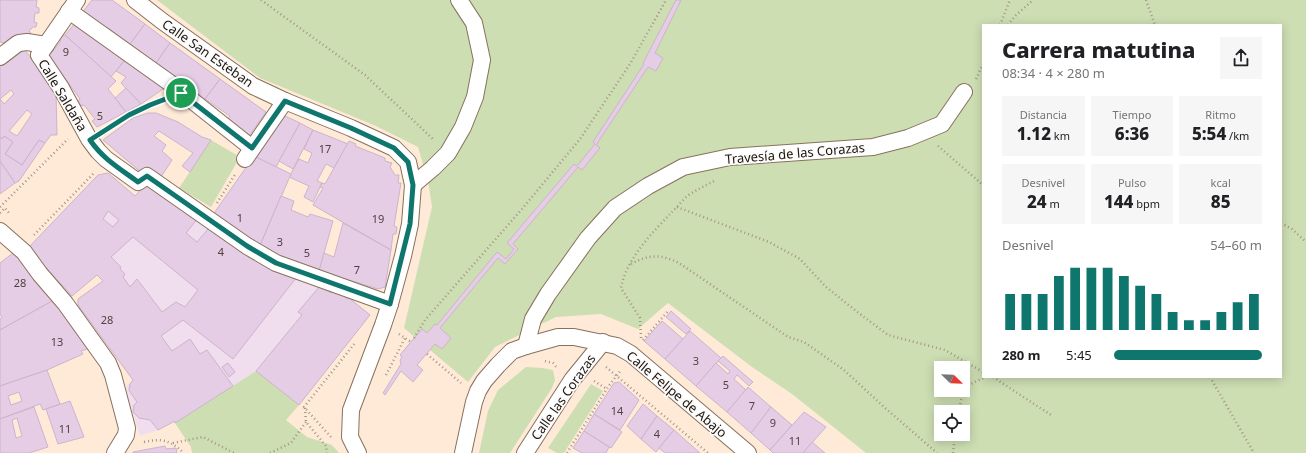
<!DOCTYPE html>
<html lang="es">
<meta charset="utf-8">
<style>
:root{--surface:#fff;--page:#f6f6f6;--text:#202124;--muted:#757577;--accent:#0f766e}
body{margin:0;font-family:"Noto Sans",sans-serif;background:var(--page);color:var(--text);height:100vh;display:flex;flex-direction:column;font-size:15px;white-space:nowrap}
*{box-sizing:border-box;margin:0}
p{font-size:13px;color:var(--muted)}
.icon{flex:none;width:22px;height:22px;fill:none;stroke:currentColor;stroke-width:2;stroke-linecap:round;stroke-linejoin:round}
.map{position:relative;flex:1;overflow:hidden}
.sheet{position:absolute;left:982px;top:24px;width:300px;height:354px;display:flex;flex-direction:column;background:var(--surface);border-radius:0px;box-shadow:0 2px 10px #0003}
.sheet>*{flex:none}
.needle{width:26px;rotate:113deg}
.controls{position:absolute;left:934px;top:361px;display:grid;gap:8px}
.controls a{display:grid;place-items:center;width:36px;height:36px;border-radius:0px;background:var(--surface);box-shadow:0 2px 10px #0003;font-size:20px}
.pin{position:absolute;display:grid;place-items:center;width:34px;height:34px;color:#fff;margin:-17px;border:2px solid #fff;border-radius:50%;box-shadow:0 1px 4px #0007}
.round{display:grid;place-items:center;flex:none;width:42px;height:42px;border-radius:0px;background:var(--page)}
.headline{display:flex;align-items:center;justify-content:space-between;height:68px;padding:0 20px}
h1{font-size:22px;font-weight:800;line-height:30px}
.stats{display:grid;grid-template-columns:repeat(3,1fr);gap:6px;height:68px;padding:4px 20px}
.stats div{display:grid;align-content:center;border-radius:0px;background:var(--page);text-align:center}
.stats b{font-size:17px;font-weight:800}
.stats small{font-size:11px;font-weight:400}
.stats p{font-size:11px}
.chart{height:112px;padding:8px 20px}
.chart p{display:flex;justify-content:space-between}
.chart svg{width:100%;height:72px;margin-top:4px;stroke:var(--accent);stroke-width:6}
ul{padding:0 20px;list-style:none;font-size:13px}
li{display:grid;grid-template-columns:64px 48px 1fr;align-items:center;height:30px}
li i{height:10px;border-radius:5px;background:var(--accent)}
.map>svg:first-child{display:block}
</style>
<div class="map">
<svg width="1306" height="453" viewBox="0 0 1306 453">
<rect width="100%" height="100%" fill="#ffead8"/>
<polygon fill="#f0ddee" points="108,173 135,196 148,182 300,279 299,281 313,286 315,285 324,287 331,293 340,295 341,294 348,299 349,298 370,315 299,405 256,371 175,423 174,421 158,430 140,436 126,391 127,385 133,380 78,305 78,299 103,281 97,275 72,296 28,248 98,175"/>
<g fill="#cddeb3" fill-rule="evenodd">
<path d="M157,0H1306V453H866L792,394L752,367L668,303L638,329L601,314L556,317L495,347L468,382L404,328L432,207L428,181L418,147L376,126L260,78ZM983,25H1281V377H983ZM941,368H963V390H941ZM941,412H963V434H941Z"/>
<polygon points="211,140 240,157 211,207 179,188"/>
<polygon points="526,367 542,368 553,370 555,380 552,388 510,453 479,453 488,411 498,390"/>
<polygon points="256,371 299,405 286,420 307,437 332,445 339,453 192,453 191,447 175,423"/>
<polygon points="591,384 603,391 564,453 557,453 548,448"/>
</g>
<g fill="#e5cde6" stroke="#ccb4cc" fill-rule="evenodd">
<polygon points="0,0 37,0 36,7 39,8 39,13 35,13 34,22 37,23 36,27 33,27 29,31 31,33 29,36 6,43 0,42"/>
<polygon points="92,0 112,0 145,24 130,44 107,27 105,31 81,14"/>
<polygon points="676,0 681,0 655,53 663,58 656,71 648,67 596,145 600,148 582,170 578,167 513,244 518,249 505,264 498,258 440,328 451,338 442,349 435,344 417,365 423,370 413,382 401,371 385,395 383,393 401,364 400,360 402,357 400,355 414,338 422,329 427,333 435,324 437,325 497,252 506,259 514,249 507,243 574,164 577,166 595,144 593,142 644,64 643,63"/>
<polygon points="76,22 124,61 111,77 65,35"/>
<polygon points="145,24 170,43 156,63 130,44"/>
<polygon points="63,35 65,36 65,35 116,81 108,89 126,112 97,127 92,121 95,119 84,105 82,106 78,101 80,99 49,56 61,41 59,40"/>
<polygon points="170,43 220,79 205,99 156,63"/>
<path d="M21,46L38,66L56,93L57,135H51L45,143L39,140L22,165L5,154L13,142L4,136L2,139L0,137V63ZM11,90L14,94L4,104L0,99ZM27,110L32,114L17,136L9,131Z"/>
<polygon points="125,60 166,87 141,104 121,83 126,77 116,71"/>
<polygon points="220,79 266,112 249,136 227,120 230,116 205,99"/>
<polygon points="126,88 141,104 126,112 115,98"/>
<polygon points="148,113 156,113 178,122 202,137 211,140 190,172 182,166 193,153 159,131 154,136 166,145 162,151 172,160 161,177 148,168 143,174 103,140 133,118"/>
<polygon points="283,115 300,123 276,167 254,156"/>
<polygon points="300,123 313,130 293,169 279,161"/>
<polygon points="313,130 348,144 334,168 326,164 317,181 322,183 313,202 304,197 309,186 289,177 299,159 308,163 312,153 304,149"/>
<polygon points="4,136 13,142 5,154 22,165 39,140 45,143 19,181 15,183 0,161 0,137 2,139"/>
<polygon points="349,141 356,144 355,146 385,158 385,161 392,163 390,167 395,175 399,175 398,183 401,183 394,226 397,227 396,234 393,234 391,250 313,205 323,188 320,187 322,183 325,184"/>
<polygon points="254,156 291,174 259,248 212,216"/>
<polygon points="0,161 15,183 0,194"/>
<path d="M108,173L135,196L148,182L199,217L186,233L197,242L209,228L296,278L233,359L183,320L161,336L172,351L190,339L200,354L207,350L233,386L175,423V421L158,430L150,420L139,418L133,412L134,405L137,402L129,390L130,384L133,380L78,305V299L103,281L97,275L72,296L28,248L98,175ZM108,211L119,220L113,227L103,219ZM133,237L198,290L185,307L176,302L162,312L137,279L130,287L123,277L125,274L120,269L121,267L111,257Z"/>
<polygon points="281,196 294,201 291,210 308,217 310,214 333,221 319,271 259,248"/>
<polygon points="343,223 391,250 385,287 378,289 319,271 324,253 334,257"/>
<polygon points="17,250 54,300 0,330 0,319 2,317 0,314 0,263"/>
<polygon points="320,286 331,293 333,290 340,295 341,294 348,299 349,298 370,315 299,405 256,371 302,315 298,312"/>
<polygon points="54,300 90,348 81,351 83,354 47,370 0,386 0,330"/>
<polygon points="671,311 691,329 686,334 666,317"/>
<polygon points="662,321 683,339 665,359 644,341"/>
<polygon points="690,331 721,358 696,386 665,359"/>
<polygon points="723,356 753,382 749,386 737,375 734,379 746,390 727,412 696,386 716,363 728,374 730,371 718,361"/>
<polygon points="228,363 235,372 229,377 222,367"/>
<path d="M47,370L60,404L43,410L40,404L0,419V386ZM19,392L22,401L11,405L8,396Z"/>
<polygon points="619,382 639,400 620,430 594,414 614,383"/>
<polygon points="748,387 771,407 751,433 727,412"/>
<polygon points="70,401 84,437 58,444 46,409"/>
<polygon points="643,404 657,416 641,439 627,426"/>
<path d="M34,407L48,447L29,453H0V419ZM17,418L22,436L16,438L12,420Z"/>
<polygon points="771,407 792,425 770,450 751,433"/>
<polygon points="804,412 826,427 803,453 773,453 770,450"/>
<polygon points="594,414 622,432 611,448 584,431"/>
<polygon points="657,416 674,430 656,452 641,439"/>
<polygon points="674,430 700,453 665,453 659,448"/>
<polygon points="584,431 609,447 606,453 582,453 573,448"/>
<polygon points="812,442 825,453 803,453"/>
<polygon points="165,446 166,449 176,448 177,453 133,453 133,452"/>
</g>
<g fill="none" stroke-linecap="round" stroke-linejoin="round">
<g stroke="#88715d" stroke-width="18">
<g id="street">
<polyline points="77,0 39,55 61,88 89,139 98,151 106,159 138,182 147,176 247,246 276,263 390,304"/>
<polyline points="135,0 162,21 253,86 285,101 351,128 394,148 408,162 413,185 410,224 403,256 390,304 383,325 351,410 350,437 358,453"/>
<polyline points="69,11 170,83 252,148"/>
<polyline points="19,43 27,42 46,45"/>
<polyline points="0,57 17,44"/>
<polyline points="245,159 285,101"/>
<polyline points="413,185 433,168 448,153 463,127 475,97 482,60 474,23 459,0"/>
<polyline points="0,231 24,252 40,274 65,303 108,363 113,375 127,428 126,435 115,453"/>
<polyline points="526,346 533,319 548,294 588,238 615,208 648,186 683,167 730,157 873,147 908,138 942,124 964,92"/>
<polyline points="463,453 474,402 478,391 484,381 498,365 512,351 526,346 558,337 574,337 617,346 631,354 748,453"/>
<polyline points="525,453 572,380 603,342"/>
</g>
</g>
<g stroke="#a59587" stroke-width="2.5" stroke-dasharray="1 3" stroke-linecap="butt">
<polyline points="261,0 365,75 434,140"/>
<polyline points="1146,0 1155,25"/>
<polyline points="1000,25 1010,0"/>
<polyline points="1008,25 1015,16 1033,0"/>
<polyline points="976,79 983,64"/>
<path d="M105,130C124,118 142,108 163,100"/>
<polyline points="938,146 983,185"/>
<polyline points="217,203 236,173"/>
<polyline points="0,207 68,139"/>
<polyline points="677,207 769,242 800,259 826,287 856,311 888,335 945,350 983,372"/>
<polyline points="0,213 5,208 9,213"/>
<polyline points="1281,223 1292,229 1306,242"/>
<polyline points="34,235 94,173"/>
<path d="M631,264C650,254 660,254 679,263L788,337L804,342L844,370L884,407L937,453"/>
<polyline points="399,334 411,342"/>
<polyline points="414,338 425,320 522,209 580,139 630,64 666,0"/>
<path d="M641,338L640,318L621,288C626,259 653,232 672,212C677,207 682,201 687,196C696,190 705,186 714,181"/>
<polyline points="643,340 669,310"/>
<polyline points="427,354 461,383"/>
<polyline points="545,361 553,363 557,368"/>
<polyline points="606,367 708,453"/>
<polyline points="386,375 405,338"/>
<polyline points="993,377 1051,415"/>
<polyline points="1210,377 1254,453"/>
<polyline points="594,381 607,389"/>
<polyline points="305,408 306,422 326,446 327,453"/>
<path d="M959,412C962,390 965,385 986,377"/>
<polyline points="331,437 304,407 355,343"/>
<path d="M144,442C163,438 169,440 184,453"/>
<polyline points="173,443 203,437 234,453"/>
<polyline points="270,453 291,443 306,422"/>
<polyline points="567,453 608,387 621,370"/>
<polyline points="953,453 955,434"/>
</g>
<use href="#street" stroke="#fff" stroke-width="16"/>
</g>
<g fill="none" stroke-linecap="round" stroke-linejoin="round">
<g stroke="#fff" stroke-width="8">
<path id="route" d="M181,93L252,148L285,101L351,128L394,148L408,162L413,185L410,224L390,304L276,263L247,246L147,176L138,182C119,168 103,159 90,140L129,115L150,105Z"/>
</g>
<use href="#route" stroke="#0f766e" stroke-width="5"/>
</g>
<g text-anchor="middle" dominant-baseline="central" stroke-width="3.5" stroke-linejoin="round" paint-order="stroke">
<g font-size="11" fill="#4f4242">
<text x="66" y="51">9</text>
<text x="100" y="115">5</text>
<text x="325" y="148">17</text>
<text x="240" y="217">1</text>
<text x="378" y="218">19</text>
<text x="280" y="241">3</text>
<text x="221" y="251">4</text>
<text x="307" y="252">5</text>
<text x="357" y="269">7</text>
<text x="20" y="282">28</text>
<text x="107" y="319">28</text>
<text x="57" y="341">13</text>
<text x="696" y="360">3</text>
<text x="726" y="384">5</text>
<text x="752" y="405">7</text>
<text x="617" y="410">14</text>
<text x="773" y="422">9</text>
<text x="65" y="428">11</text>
<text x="657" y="433">4</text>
<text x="795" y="440">11</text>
</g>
<g font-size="13" fill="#1d140c" stroke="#fbfbfb">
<text transform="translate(208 53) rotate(35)">Calle San Esteban</text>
<text transform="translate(63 95) rotate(59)">Calle Saldaña</text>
<text transform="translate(795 153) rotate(-5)">Travesía de las Corazas</text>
<text transform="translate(677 394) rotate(40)">Calle Felipe de Abajo</text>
<text transform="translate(563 397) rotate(-55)">Calle las Corazas</text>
</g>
</g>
</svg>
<div class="controls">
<a><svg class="needle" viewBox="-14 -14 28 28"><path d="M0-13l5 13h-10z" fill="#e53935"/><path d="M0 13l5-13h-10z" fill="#757577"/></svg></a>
<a><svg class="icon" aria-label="locate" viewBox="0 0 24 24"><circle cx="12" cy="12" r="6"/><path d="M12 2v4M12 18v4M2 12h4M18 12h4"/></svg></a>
</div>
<div class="pin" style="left:181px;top:93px;background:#1e9e55"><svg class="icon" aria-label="arrive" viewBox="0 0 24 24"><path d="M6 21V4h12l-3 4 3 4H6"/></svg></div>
<section class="sheet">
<div class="headline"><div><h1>Carrera matutina</h1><p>08:34 · 4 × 280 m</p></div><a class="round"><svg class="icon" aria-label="share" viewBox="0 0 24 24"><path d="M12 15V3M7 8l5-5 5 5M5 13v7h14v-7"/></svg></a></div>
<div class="stats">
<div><p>Distancia</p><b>1.12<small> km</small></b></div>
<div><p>Tiempo</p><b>6:36</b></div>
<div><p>Ritmo</p><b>5:54<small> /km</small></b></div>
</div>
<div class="stats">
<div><p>Desnivel</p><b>24<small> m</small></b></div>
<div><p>Pulso</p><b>144<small> bpm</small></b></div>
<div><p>kcal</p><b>85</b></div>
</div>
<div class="chart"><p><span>Desnivel</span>54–60 m</p>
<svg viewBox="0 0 160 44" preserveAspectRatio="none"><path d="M5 44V22M15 44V22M25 44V22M35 44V11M45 44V6M55 44V6M65 44V6M75 44V11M85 44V17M95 44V22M105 44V33M115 44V38M125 44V38M135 44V33M145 44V27M155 44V22"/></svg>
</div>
<ul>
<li><b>280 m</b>5:45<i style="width:100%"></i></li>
</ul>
</section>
</div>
